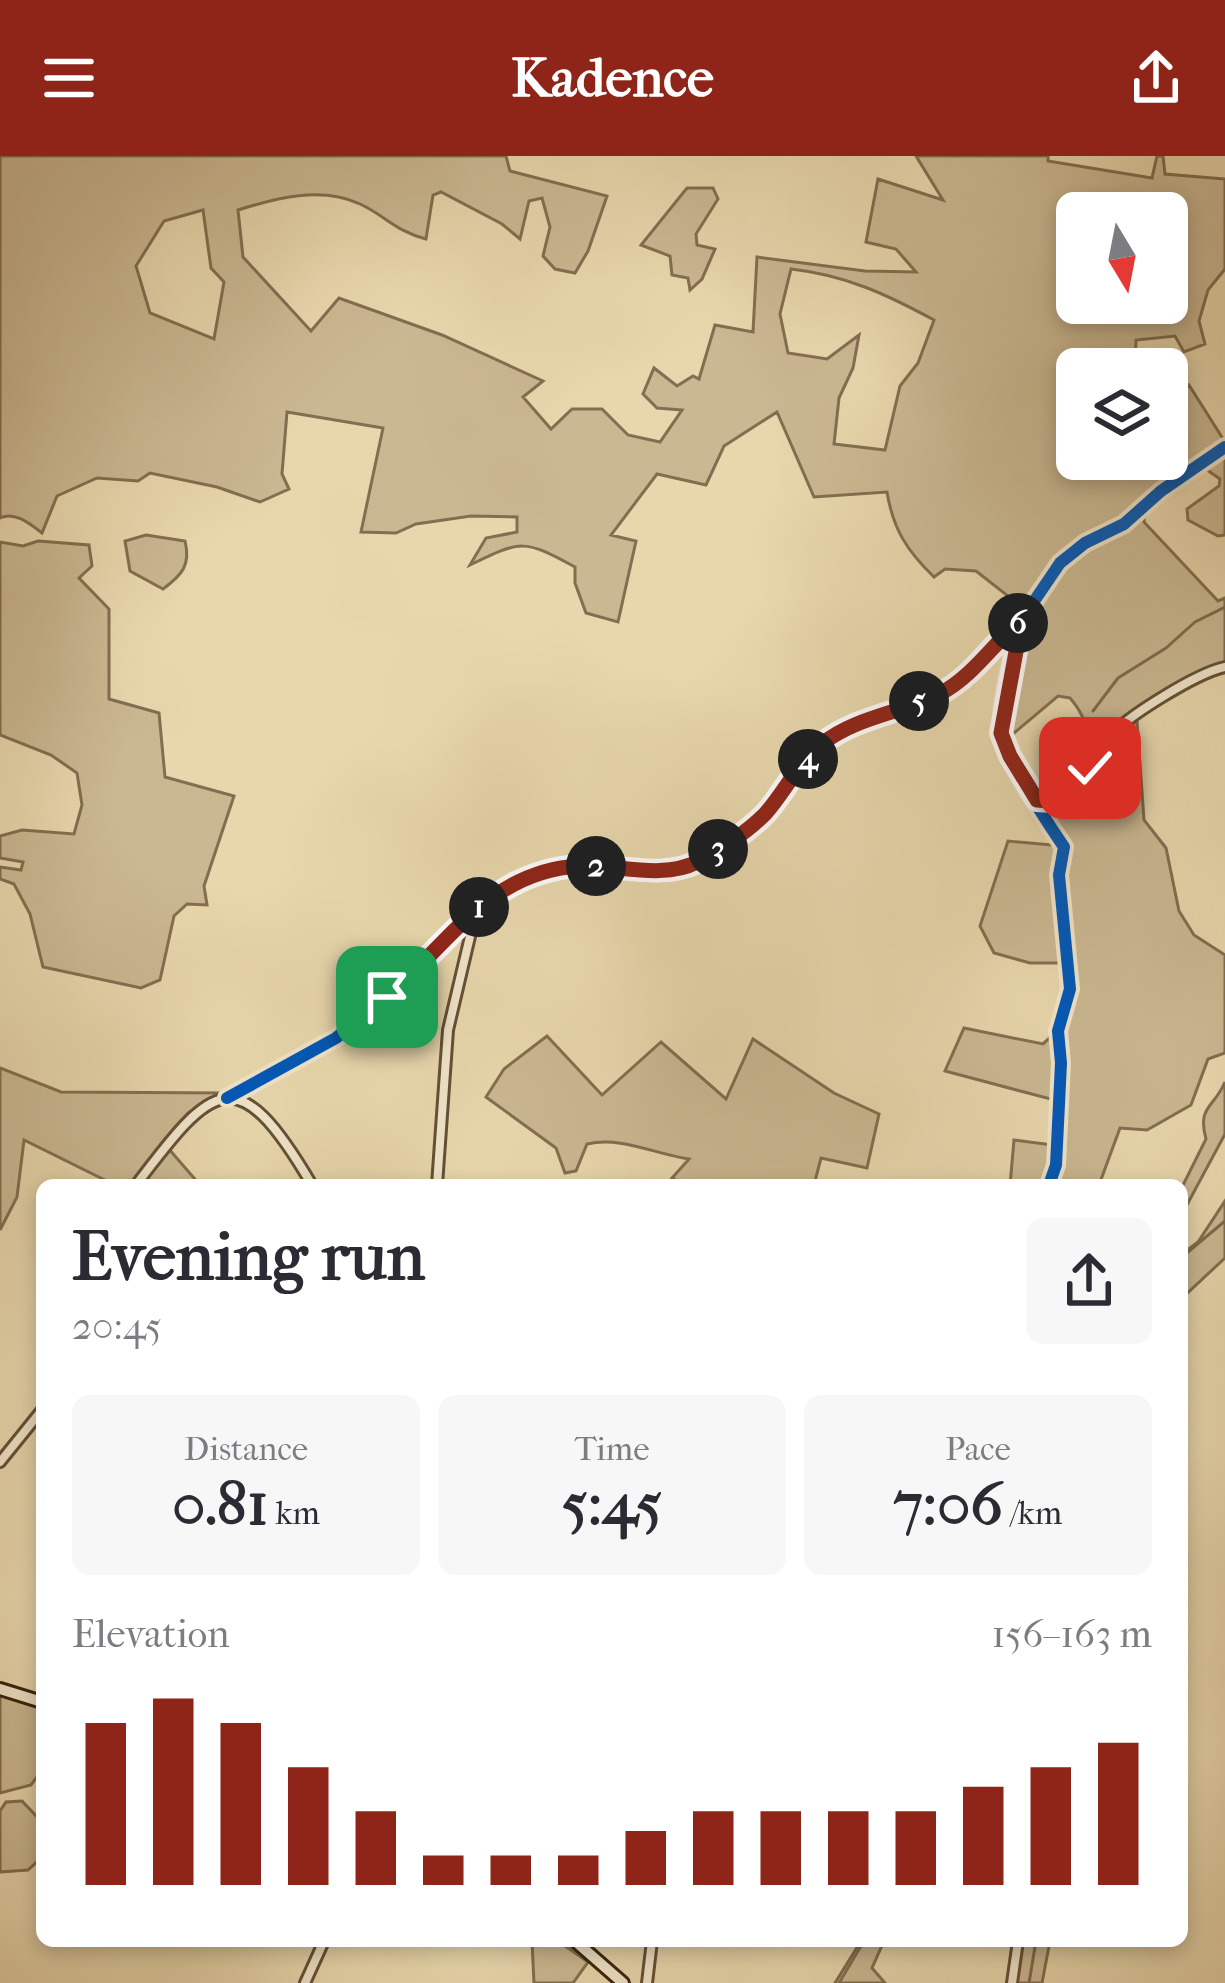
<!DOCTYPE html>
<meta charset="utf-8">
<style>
:root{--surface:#fff;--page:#f7f7f7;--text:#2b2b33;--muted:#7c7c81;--accent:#8f2418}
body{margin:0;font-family:"IM FELL French Canon",serif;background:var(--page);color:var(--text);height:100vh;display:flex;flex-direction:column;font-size:45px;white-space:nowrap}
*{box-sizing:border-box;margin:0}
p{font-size:39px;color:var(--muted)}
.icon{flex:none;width:66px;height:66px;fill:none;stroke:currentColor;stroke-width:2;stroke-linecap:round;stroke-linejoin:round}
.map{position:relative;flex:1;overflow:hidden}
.side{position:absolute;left:36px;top:1023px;width:1152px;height:768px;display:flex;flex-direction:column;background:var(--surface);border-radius:18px;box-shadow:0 6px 18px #0003}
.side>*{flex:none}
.needle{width:78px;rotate:170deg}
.fabs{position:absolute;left:1056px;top:36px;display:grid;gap:24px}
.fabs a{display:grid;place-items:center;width:132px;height:132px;border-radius:18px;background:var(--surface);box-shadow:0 6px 18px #0003;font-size:60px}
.pin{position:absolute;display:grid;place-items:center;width:102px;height:102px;color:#fff;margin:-51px;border-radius:24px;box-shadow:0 6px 18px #0006}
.km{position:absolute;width:60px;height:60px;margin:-30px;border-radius:50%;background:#222;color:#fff;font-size:33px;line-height:60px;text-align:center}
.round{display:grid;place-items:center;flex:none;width:126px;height:126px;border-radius:18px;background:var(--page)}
.head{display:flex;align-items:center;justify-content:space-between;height:204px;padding:0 36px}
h1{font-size:66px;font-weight:700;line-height:90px}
.stats{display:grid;grid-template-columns:repeat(3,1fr);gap:18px;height:204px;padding:12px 36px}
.stats div{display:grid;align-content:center;border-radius:18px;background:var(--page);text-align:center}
.stats b{font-size:60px;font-weight:700}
.stats small{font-size:33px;font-weight:400}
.stats p{font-size:33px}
.chart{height:336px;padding:24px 36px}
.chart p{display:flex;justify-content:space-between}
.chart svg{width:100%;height:216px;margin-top:12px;stroke:var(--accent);stroke-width:6}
header{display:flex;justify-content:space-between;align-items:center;height:156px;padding:0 36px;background:var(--accent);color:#fff;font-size:54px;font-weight:700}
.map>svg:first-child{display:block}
</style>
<header><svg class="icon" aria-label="menu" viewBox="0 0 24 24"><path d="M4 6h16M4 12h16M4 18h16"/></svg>Kadence<svg class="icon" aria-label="share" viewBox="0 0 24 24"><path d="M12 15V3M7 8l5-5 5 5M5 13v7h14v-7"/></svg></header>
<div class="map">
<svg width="1225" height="1827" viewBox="0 0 1225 1827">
<rect width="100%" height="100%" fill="#e8d7ad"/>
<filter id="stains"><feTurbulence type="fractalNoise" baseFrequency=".00167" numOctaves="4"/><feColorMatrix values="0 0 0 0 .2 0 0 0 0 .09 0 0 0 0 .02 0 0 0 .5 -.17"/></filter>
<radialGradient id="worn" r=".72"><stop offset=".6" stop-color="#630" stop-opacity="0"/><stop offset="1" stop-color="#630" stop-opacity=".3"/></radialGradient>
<g fill="#cab892" stroke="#826e50" stroke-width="3" fill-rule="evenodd">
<path d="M0,0H506L510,15L607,40L588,95L575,117L555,113L543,100L550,71L542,42L529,45L520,83L502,68L441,36L433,39L426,83C395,75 386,60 360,48C321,30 276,42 238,54L243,101L311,175L339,142L442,179L543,225L523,241L551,273L572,253H602L628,279L660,286L682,254L657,252L643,238L654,212L677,230L693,220L699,223L715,169L753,176L757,101L865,115L916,116L896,93L866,86L878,23L943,44L916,0H1048V5L1152,22L1157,0H1163L1165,18L1225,23V113L1208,134L1199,165L1205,188L1184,196L1175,180L1136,184L1135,213H1077V303H1167V248L1189,229L1225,286L1207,294L1122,365L1084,383L1051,411L1017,462L1011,460L1017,447L976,415L945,413L934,421C907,395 893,373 887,336L814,341L777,256L724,290L706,329L657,318L611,379L636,385L618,466L586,457L575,427V411C524,383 521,384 470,409L486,382L517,376V361L471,360L416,368L396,377L361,376L383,272L287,256L282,318L289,333L260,346L217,331L150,317L138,325L97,322L57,340L42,377C30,368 15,355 0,362ZM203,54L211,112L224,126L214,183L150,157L136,110L164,65ZM1077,57H1167V147H1077ZM791,113C845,119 886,138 934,164L918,207L900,230L885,294L834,288L839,242L853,212L859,179L827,203L788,197L780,158Z"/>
<polygon points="687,32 713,32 718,43 696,78 697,89 715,93 702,123 690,134 688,122 672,119 670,100 641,89"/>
<polygon points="1225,291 1225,379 1218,380 1188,364 1187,353 1219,330 1220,323 1203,311 1212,297"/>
<path d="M1145,354L1144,366L1218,445L1225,442V506C1205,511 1119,564 1105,580C1093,593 1094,608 1077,616C1089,584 1093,569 1070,542L1058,540L1007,583L1004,576L1025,463L1063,409Z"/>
<path d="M146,379L185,385C191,409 182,419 163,433L130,415L125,385Z"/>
<polygon points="38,385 89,389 92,410 79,422 109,453 109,543 159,557 165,621 234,640 204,730 207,749 187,748 174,760 160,824 141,832 43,811 30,758 14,728 0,723 0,711 21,714 23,706 0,702 0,680 22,674 74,678 82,649 77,617 51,599 0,579 0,386 23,390"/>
<path d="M1137,565L1144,664L1166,692L1179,755L1194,779L1225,799V897L1208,903L1191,949L1147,974L1120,972L1099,1029H1054L1061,1007L1065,908L1058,945L945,915L964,872L1043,888C1067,868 1071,838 1067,807H1030L994,797L980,770L1008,685L1063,690L1040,647L1051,648L1076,624L1093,615L1111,585Z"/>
<polygon points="415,815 405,879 366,856"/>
<path d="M547,880L602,939L661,886L726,943L753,883L834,937L879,958L867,1012L821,1002L814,1029H685L672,1022L689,1003C654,998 621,980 587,988L576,1015L565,1017L556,992L486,941L504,913Z"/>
<polygon points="0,912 61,936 223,937 188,957 129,1029 115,1029 24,984 17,1041 0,1074"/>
<path d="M1225,926V978L1182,1058V1031L1206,983C1197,950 1214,952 1225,926Z"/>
<polygon points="1014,984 1053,989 1045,1029 1010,1029"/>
<polygon points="168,992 200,1029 141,1029"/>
<polygon points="1225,1045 1225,1102 1182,1142 1182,1098 1198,1086"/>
<polygon points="0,1537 42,1551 42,1614 31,1629 0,1637"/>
<polygon points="22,1645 42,1666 42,1701 28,1714 0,1716 0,1655 6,1646"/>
<polygon points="532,1785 558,1785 588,1806 573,1827 534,1827"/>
<polygon points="864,1785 884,1785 872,1812 885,1827 839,1827"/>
<polygon points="1019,1785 1050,1785 1042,1827 1014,1827"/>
</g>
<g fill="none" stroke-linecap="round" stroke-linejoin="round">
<g stroke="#7e6a4d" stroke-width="3">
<polyline points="1093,555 1118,522 1166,492 1195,466 1225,451"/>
<polyline points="1182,1101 1225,1065"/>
<polyline points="835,1827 861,1785"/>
<polyline points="1029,1827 1036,1785"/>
</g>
<g stroke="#655036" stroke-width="14">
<g id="street">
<path d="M1021,466C1014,494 999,549 1001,577C1004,601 1049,669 1064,691L1059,719L1070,833L1058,875L1061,907L1056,1009L1049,1029"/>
<path d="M1037,644L1051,645C1063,633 1082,621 1092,609C1098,601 1100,591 1106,584C1125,561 1197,517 1225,511"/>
<polyline points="227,942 336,882 410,821 486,743 513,725 578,710 661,714 694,709 721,691 765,658 782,631 820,589 853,567 938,539 960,525 992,489 1022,463 1060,407 1085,387 1124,368 1161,335 1225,291"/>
<path d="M136,1029C213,927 237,901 312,1029"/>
<polyline points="437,1029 448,874 476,755"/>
<polyline points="0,1306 42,1254"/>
<polyline points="305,1827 324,1785"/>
<polyline points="647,1827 652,1785"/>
<polyline points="1012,1827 1018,1785"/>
</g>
</g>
<g stroke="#39230e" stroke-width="16">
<g id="secondary">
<polyline points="0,1533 42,1546"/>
<polyline points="575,1785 623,1827"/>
</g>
</g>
<use href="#street" stroke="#f0e5ca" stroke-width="8"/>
<use href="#secondary" stroke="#f0e5ca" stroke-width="10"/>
<g stroke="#f0e5ca" stroke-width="20">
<g id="cycleway">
<path d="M1022,463C1014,497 1000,540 1002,575C1003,600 1049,669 1064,691L1059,719L1070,833L1058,875L1061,907L1056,1009L1049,1029"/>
<polyline points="227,942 336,882 410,821 486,743 513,725 578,710 661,714 694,709 721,691 765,658 782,631 820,589 853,567 938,539 960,525 992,489 1022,463 1060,407 1085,387 1124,368 1161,335 1225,291"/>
</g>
</g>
<use href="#cycleway" stroke="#0057b8" stroke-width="12"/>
</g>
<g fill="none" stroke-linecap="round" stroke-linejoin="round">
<g stroke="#fff" stroke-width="24">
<path id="route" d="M387,841C449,787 490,715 579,710C616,708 662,724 697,706C719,695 747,676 765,658C785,636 798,606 823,587C858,560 902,557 941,537C972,521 995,486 1022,463L1001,577L1010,600L1037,644L1051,645L1075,621L1090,612"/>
</g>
<use href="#route" stroke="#8f2418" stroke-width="15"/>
</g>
<rect width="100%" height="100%" filter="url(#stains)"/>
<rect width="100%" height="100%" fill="url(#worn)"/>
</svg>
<div class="fabs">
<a><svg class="needle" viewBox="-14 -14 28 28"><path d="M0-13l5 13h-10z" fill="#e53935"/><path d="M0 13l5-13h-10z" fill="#7c7c81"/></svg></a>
<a><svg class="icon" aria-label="layers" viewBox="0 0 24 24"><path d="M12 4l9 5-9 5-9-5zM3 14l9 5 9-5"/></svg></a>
</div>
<div class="pin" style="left:387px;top:841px;background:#1e9e55"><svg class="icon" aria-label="arrive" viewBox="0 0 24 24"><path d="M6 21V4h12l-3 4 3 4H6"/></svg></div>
<div class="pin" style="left:1090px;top:612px;background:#d93025"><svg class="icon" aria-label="check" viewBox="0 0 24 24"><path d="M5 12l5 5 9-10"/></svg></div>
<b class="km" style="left:479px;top:751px">1</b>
<b class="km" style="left:596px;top:710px">2</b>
<b class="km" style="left:718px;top:693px">3</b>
<b class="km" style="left:808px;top:603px">4</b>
<b class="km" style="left:919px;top:545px">5</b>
<b class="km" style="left:1018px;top:467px">6</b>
<section class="side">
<div class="head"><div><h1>Evening run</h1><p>20:45</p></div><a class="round"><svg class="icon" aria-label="share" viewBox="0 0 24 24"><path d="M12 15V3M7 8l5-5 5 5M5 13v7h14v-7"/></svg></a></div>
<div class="stats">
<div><p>Distance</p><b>0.81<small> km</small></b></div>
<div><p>Time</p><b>5:45</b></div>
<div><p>Pace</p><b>7:06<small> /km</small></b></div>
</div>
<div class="chart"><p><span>Elevation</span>156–163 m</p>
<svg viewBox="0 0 160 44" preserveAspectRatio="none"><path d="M5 44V11M15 44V6M25 44V11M35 44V20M45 44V29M55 44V38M65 44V38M75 44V38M85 44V33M95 44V29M105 44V29M115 44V29M125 44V29M135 44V24M145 44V20M155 44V15"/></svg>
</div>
</section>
</div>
